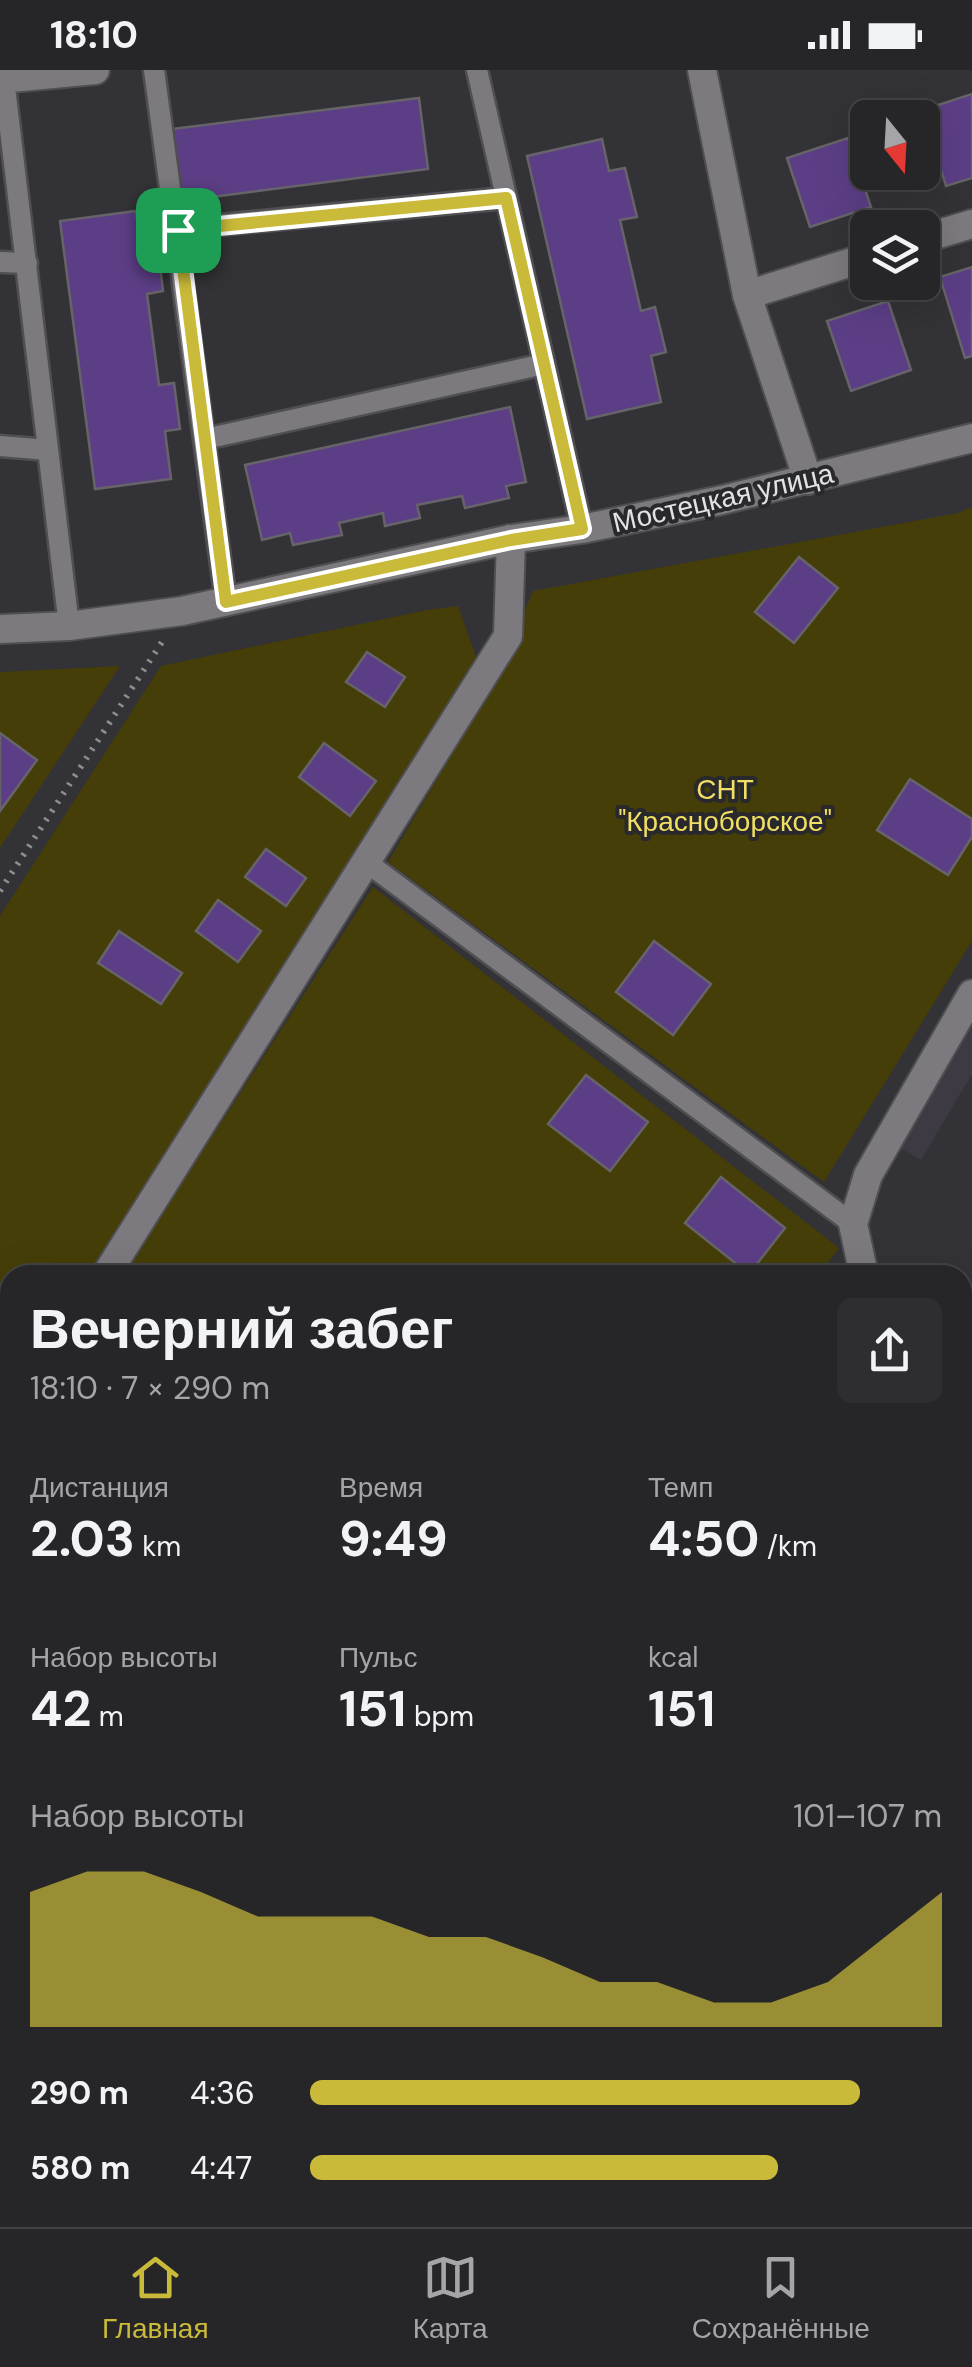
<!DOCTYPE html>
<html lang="ru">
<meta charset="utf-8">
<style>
:root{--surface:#262628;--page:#2e2e30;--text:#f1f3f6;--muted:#a4a5a8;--line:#424345;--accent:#caba39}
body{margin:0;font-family:"DM Sans",sans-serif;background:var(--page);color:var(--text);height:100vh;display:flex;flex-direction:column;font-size:38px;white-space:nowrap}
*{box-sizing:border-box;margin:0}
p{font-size:32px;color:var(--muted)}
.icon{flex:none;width:55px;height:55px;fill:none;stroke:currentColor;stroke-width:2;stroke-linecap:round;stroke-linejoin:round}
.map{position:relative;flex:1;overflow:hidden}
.sheet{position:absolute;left:0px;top:1195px;width:972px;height:962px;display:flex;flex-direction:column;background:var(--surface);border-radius:30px 30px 0 0;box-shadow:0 10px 40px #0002,0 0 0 2px var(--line)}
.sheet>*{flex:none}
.needle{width:65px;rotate:162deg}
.buttons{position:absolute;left:850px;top:30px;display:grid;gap:20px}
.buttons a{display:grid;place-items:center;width:90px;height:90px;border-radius:15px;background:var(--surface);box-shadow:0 10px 40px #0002,0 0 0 2px var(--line);font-size:50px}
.pin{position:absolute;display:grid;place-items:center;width:85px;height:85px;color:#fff;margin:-42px;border-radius:20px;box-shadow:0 5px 15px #0006}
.round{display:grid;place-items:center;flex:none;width:105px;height:105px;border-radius:15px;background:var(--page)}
.summary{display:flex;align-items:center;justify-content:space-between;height:170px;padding:0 30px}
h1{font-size:55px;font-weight:700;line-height:75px}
.metrics{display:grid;grid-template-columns:repeat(3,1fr);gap:15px;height:170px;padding:10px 30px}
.metrics div{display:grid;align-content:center}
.metrics b{font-size:50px;font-weight:700}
.metrics small{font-size:28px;font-weight:400}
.metrics p{font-size:28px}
.chart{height:280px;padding:20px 30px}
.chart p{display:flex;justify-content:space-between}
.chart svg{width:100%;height:180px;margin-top:10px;fill:var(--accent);opacity:.7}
ul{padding:0 30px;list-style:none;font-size:32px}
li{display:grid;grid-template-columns:160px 120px 1fr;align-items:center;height:75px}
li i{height:25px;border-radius:12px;background:var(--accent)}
.status{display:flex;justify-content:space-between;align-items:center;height:70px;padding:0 50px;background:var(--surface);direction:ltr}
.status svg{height:28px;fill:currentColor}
.tabs{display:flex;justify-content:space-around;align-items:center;height:140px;border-top:2px solid var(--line);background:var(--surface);font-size:28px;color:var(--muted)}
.tabs a{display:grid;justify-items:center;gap:5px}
.tabs .selected{color:var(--accent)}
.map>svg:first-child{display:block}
</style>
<div class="status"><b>18:10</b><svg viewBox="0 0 49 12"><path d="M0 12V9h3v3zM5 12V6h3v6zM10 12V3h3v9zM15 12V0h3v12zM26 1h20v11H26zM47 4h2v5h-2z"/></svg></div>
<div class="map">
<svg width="972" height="2157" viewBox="0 0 972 2157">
<rect width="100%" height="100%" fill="#333236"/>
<polygon fill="#3d3a43" points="972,943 972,1004 921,1090 895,1075"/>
<g fill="#453e08">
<polygon points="972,437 972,871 824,1112 388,792 493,615 533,521 958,443"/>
<polygon points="458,536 476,587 99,1205 10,1205 10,1347 0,1362 0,846 161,596 427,540"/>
<polygon points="120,596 0,778 0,602"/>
<polygon points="373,817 839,1178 819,1205 123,1205"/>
<polygon points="10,1381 10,2148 155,2148 146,2157 0,2157 0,1397"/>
</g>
<g fill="#5c3e86" stroke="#666469" stroke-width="2.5">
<polygon points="972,24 972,108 946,116 942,103 916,111 913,102 922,102 922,48 898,48"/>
<polygon points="419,28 428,99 181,131 172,59"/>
<polygon points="848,68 871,137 810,157 787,88"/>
<polygon points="602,69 609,101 625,98 637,147 620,150 641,241 655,237 666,282 651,286 661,332 587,349 527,86"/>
<polygon points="136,141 140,174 157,171 163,221 147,224 159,315 174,313 180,359 165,361 171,409 95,419 60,151"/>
<polygon points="972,197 972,286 965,288 940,207"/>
<polygon points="888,231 911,300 851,321 827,251"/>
<polygon points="510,337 526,412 506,416 509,428 465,438 462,426 417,435 420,448 385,456 383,443 339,453 342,465 293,475 290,463 262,470 245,395"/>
<polygon points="799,487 838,518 794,573 755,542"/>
<polygon points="367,582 405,607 385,637 346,612"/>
<polygon points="0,663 37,690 0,741"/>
<polygon points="324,673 376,711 350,746 299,707"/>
<polygon points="910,709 972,749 972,767 948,805 877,760"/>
<polygon points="266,779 306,808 286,836 245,807"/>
<polygon points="218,830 261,861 238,892 196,861"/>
<polygon points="119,861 182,903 161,934 98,893"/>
<polygon points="654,871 711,914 673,965 616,922"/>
<polygon points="586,1005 648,1052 610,1101 548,1054"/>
<polygon points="721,1107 785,1158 749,1204 685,1153"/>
<polygon points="962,1365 972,1373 972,1469 962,1461"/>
<polygon points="962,1705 972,1713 972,1809 962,1801"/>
<polygon points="117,2148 153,2148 146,2157 129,2157"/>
</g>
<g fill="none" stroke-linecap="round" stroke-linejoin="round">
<g stroke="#4f4e51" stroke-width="25">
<g id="service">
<polyline points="154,0 226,532"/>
<polyline points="477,0 582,459"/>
<polyline points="4,9 69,556"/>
<polyline points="177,159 506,128"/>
<polyline points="0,192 27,193"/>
<polyline points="205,369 544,294"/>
<polyline points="0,376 48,380"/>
<polyline points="365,791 853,1154"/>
<polyline points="173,2157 182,2148"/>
</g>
</g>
<g stroke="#4f4e51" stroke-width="32">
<g id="minor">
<polyline points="702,0 747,225 808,410"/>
<polyline points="0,9 95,0"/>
<polyline points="922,169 972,154"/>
<polyline points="747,225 868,187"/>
<polyline points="106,1205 508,566 511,469"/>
<polyline points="864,1205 853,1154 868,1105 972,924"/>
<polyline points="0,1375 10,1359"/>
<polyline points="962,1506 972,1514"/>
<polyline points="737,2148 744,2157"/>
<polyline points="645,2157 653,2148"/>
</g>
</g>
<g stroke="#4f4e51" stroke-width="32">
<g id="tertiary">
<polyline points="0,559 69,556 182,541 511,469 582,459 722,430 972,368"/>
<polyline points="968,2157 972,2149"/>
</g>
</g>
<polyline stroke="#8e8d90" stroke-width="6" stroke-dasharray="2.5 8" stroke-linecap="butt" points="0,821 162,572"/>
<use href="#service" stroke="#7c7a7f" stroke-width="20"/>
<use href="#minor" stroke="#7c7a7f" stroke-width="28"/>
<use href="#tertiary" stroke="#7c7a7f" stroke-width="28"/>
</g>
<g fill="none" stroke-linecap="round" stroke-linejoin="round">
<g stroke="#fff" stroke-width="20">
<polygon id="route" points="506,128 582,459 511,470 226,532 178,160"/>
</g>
<use href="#route" stroke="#caba39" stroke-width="12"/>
</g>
<g text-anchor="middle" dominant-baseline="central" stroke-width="8" stroke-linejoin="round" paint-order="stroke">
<g font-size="28" fill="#e2e2e4" stroke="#29282c">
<text transform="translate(723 428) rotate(-13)">Мостецкая улица</text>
</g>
<g font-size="28" fill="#f0df62" stroke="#29282c">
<text x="725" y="719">СНТ<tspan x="725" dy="32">"Красноборское"</tspan></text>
</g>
</g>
</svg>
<div class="buttons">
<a><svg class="needle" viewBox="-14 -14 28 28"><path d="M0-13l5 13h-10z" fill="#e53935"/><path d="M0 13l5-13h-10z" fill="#a4a5a8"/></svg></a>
<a><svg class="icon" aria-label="layers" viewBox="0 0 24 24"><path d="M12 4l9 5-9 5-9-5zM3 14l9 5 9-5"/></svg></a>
</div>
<div class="pin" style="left:178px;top:160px;background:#1e9e55"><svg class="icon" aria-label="arrive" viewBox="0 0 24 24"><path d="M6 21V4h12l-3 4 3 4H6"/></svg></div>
<section class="sheet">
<div class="summary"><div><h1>Вечерний забег</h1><p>18:10 · 7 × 290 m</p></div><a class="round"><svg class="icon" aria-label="share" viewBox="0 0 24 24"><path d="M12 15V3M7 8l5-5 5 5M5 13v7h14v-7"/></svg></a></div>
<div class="metrics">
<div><p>Дистанция</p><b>2.03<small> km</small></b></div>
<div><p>Время</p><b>9:49</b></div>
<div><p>Темп</p><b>4:50<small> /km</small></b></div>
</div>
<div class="metrics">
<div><p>Набор высоты</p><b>42<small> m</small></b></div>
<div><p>Пульс</p><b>151<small> bpm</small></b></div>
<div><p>kcal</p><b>151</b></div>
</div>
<div class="chart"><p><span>Набор высоты</span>101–107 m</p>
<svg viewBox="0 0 160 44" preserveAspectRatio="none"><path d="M0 44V11L10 6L20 6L30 11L40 17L50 17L60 17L70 22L80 22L90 27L100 33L110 33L120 38L130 38L140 33L150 22L160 11V44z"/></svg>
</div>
<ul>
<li><b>290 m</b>4:36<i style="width:87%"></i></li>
<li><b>580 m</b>4:47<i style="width:74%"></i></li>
</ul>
</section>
</div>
<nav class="tabs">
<a class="selected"><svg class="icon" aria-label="home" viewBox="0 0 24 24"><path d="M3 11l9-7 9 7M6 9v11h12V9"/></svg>Главная</a>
<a><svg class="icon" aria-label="map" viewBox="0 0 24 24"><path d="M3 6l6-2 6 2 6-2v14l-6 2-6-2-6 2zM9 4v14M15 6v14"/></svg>Карта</a>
<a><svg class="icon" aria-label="saved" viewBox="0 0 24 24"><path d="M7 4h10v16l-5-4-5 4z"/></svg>Сохранённые</a>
</nav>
